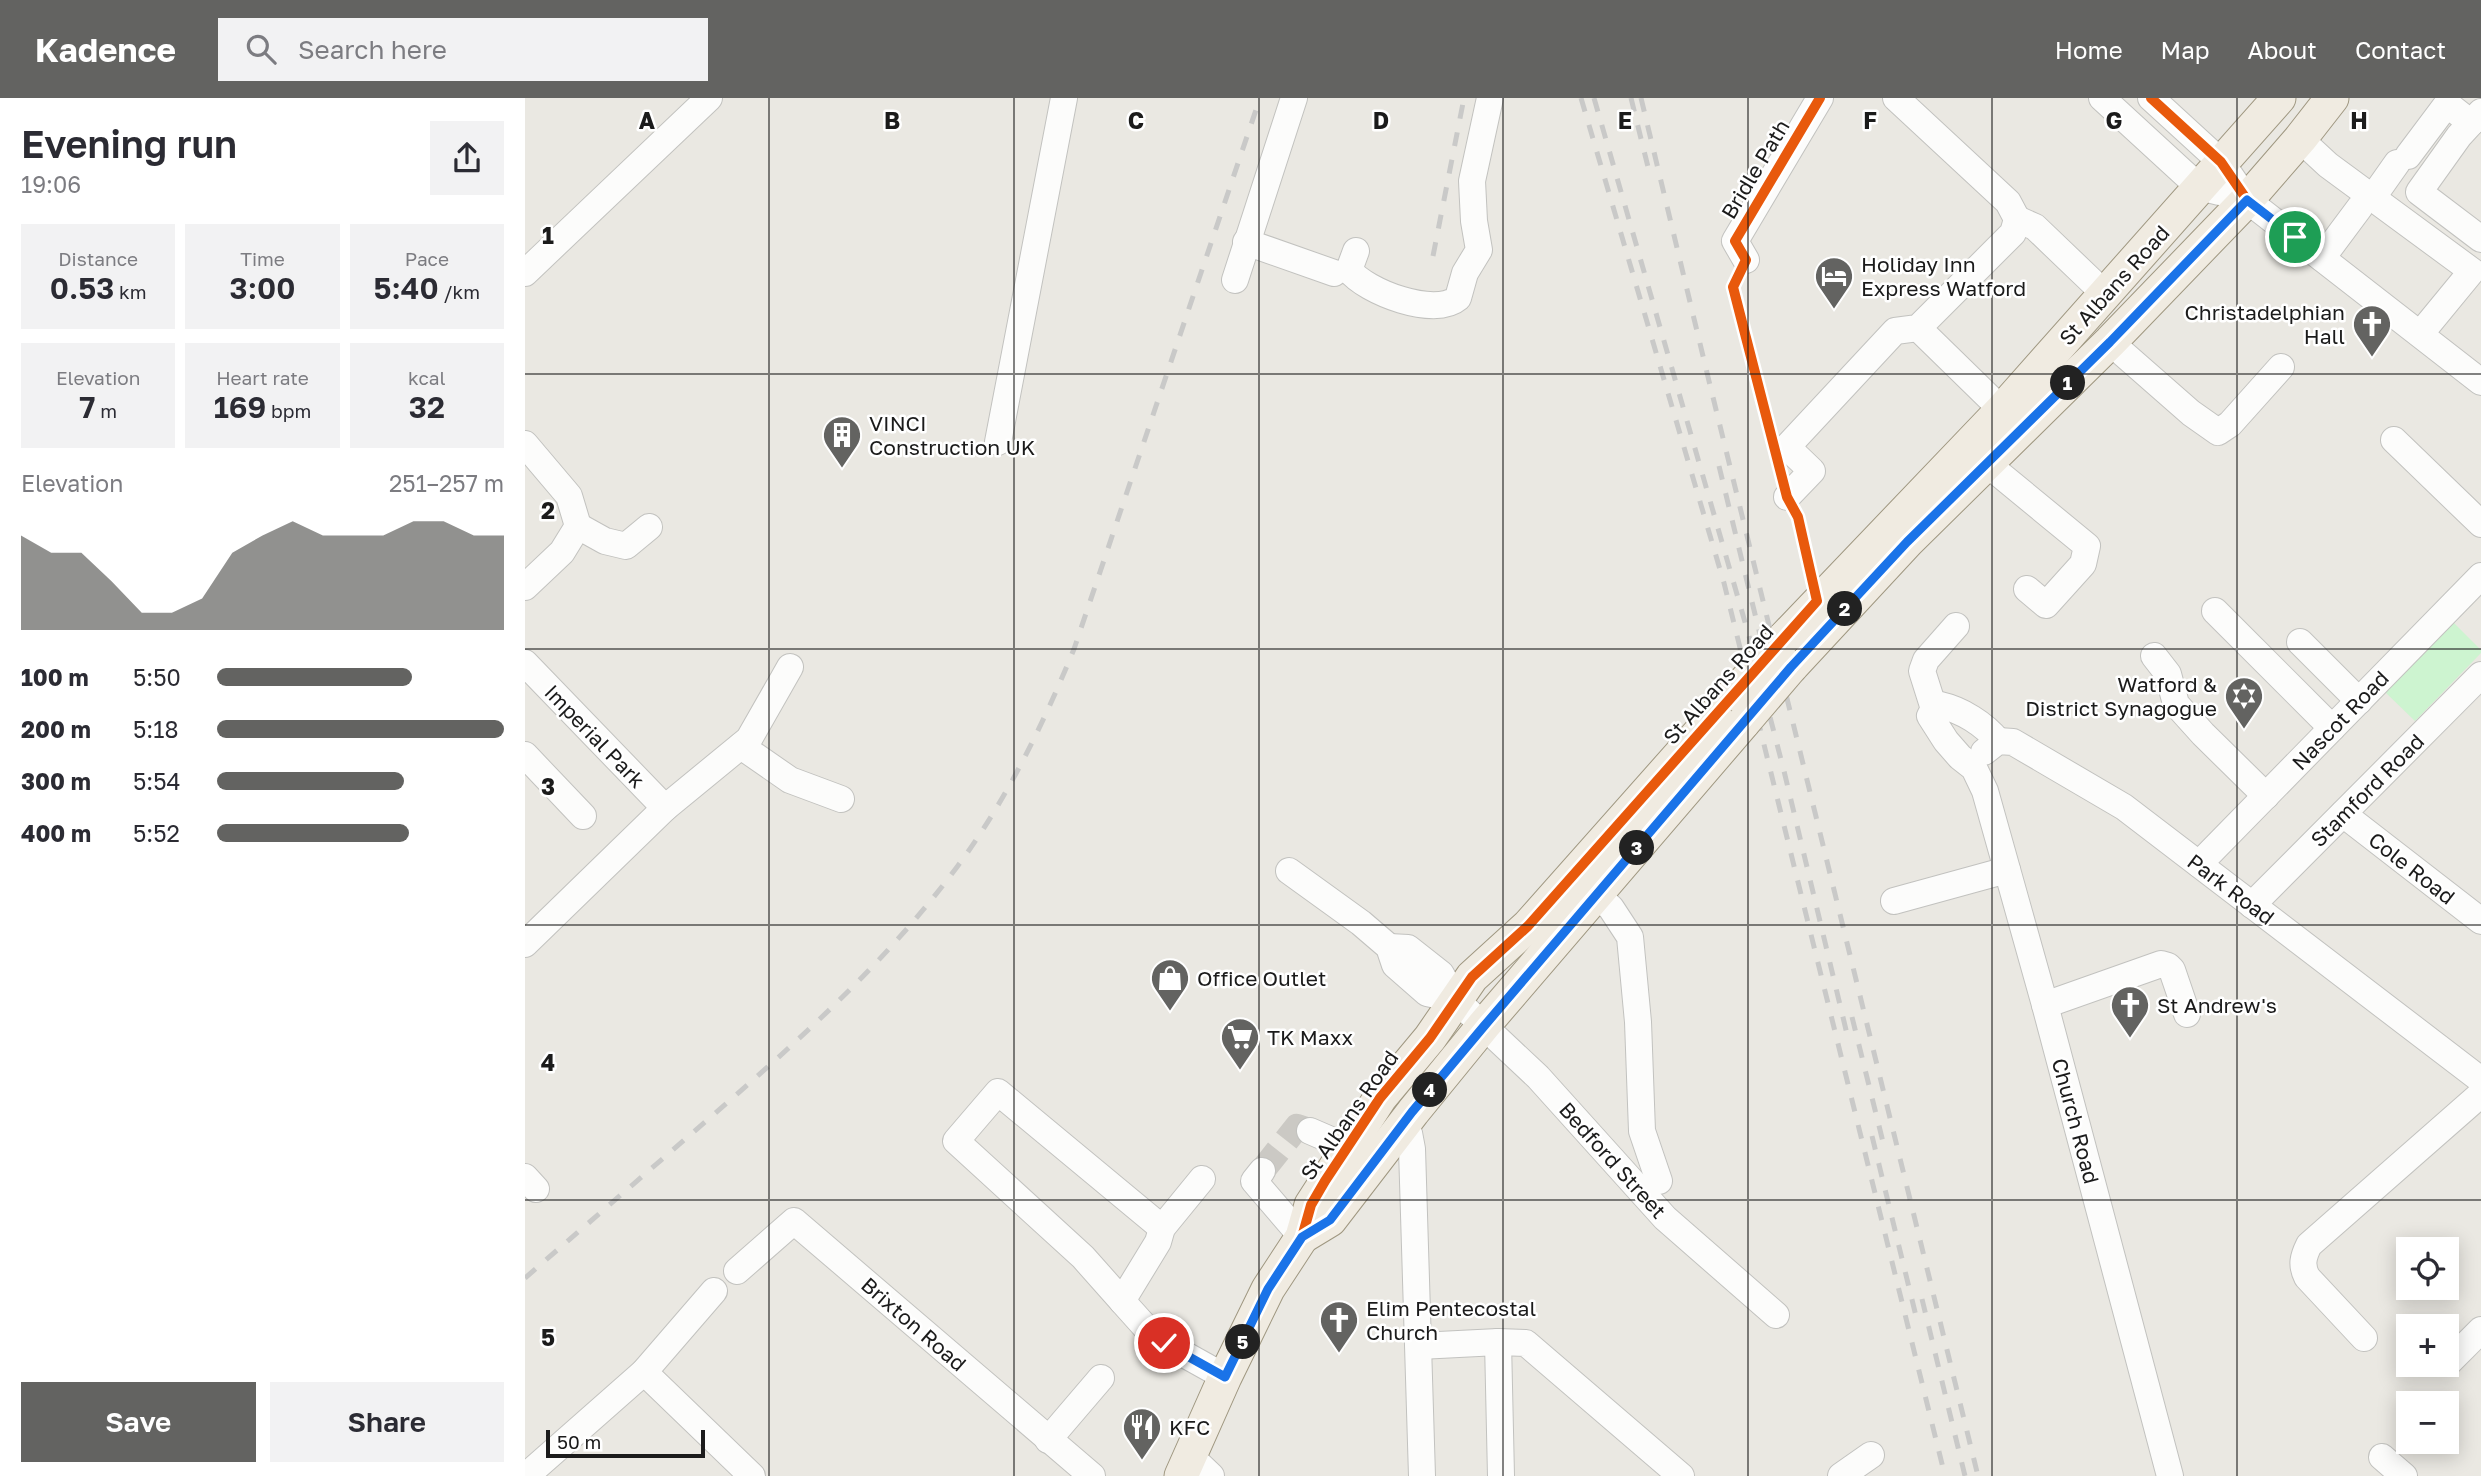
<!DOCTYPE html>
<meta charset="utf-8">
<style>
:root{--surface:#fff;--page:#f2f2f3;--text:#2b2b33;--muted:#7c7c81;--accent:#636361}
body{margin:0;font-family:"Golos Text",sans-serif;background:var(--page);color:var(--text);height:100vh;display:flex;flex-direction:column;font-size:26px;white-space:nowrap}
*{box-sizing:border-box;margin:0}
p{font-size:23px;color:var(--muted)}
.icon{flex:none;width:38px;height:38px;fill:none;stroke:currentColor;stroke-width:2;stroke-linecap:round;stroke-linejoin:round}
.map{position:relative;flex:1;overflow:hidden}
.side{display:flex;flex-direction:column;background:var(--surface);width:525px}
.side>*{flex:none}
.controls{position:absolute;left:1871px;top:1139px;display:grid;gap:14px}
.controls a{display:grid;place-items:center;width:63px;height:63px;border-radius:0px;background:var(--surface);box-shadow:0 4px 18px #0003;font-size:35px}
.scale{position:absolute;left:21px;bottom:18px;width:159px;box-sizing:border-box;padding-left:7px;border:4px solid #1b1b1b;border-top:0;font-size:19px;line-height:24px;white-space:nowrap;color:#1b1b1b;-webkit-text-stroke:5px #fff;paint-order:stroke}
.pin{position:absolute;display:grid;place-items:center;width:60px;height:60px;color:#fff;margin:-30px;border:4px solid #fff;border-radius:50%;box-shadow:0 2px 7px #0007}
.km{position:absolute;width:35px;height:35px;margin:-18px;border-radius:50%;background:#222;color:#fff;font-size:19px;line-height:35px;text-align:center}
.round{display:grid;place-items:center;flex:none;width:74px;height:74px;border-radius:0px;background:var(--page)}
.overview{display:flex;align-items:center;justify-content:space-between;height:119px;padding:0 21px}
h1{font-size:38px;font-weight:600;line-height:52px}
.stats{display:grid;grid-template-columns:repeat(3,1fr);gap:10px;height:119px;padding:7px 21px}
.stats div{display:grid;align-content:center;border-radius:0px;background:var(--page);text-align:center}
.stats b{font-size:30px;font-weight:600}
.stats small{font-size:19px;font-weight:400}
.stats p{font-size:19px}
.chart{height:196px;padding:14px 21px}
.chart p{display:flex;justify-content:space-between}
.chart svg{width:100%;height:126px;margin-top:7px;fill:var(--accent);opacity:.7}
.cta{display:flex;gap:14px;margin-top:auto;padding:14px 21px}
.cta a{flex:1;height:80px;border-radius:0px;background:var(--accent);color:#fff;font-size:28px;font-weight:600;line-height:80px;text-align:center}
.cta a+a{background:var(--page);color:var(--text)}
ul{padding:0 21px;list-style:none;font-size:23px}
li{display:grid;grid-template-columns:112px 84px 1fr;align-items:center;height:52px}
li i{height:18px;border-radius:9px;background:var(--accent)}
header{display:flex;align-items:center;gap:42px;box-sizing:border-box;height:98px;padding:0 35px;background:var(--accent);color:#fff}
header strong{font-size:33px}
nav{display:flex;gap:38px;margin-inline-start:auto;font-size:24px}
.search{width:490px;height:63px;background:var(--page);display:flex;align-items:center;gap:18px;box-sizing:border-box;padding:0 24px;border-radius:0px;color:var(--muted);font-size:26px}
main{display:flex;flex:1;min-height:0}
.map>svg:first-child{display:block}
</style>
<header>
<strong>Kadence</strong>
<div class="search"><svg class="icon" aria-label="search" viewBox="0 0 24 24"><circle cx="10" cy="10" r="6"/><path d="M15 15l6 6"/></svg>Search here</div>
<nav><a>Home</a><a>Map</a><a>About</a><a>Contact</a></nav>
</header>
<main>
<section class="side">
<div class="overview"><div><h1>Evening run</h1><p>19:06</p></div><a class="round"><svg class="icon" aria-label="share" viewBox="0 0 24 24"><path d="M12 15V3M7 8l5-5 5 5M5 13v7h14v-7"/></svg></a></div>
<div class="stats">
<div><p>Distance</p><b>0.53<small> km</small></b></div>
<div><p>Time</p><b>3:00</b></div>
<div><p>Pace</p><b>5:40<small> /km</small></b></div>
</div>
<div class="stats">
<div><p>Elevation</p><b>7<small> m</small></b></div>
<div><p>Heart rate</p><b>169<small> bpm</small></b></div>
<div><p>kcal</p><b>32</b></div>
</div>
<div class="chart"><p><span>Elevation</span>251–257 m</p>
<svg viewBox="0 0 160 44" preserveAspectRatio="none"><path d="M0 44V11L10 17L20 17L30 27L40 38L50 38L60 33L70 17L80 11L90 6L100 11L110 11L120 11L130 6L140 6L150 11L160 11V44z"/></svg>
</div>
<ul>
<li><b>100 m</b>5:50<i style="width:68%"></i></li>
<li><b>200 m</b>5:18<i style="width:100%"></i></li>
<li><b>300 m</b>5:54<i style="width:65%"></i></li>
<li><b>400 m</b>5:52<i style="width:67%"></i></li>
</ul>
<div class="cta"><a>Save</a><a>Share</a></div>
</section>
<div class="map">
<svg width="1956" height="1378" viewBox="0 0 1956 1378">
<rect width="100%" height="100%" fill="#eae8e2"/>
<polygon fill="#cdf4d0" points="1928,524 1956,552 1956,555 1890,623 1860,594"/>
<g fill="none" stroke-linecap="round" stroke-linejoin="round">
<polyline stroke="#cbc9c4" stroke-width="26" stroke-dasharray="26 13" stroke-linecap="butt" points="737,1073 772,1029 785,1033"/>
<g stroke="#c2c2bf" stroke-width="28">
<g id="minor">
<polyline points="1577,0 1674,89 1694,94"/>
<polyline points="1626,0 1696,64 1722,102 1956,284"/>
<polyline points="1956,14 1934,38 1894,94 1956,141"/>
<polyline points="1775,41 1803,67 1947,173 1896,235"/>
<polyline points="1883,58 1922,6 1946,25"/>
<polyline points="1848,99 1872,65"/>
<polyline points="1492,121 1510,129 1580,196"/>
<polyline points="721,144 809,175"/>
<path d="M831,153L824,172C841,194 910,220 933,200L940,175L954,152L949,123L947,83L965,0"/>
<polyline points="1797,160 1835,109"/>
<polyline points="1221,162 1210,143 1295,0"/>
<polyline points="0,175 184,0"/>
<polyline points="710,182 769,0"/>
<polyline points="1393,230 1477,312"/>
<polyline points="1585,244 1666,315 1693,334 1705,326 1756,269"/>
<polyline points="1869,342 1956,426"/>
<polyline points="473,344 539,0"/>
<polyline points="0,346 44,398 53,428 37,454 0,489"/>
<polyline points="1461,365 1562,448 1558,466 1521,507 1502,491"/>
<polyline points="1262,399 1287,373 1262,349 1370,233 1393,230 1488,135 1492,121 1483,104 1371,0"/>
<polyline points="53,428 80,443 101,448 124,429"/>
<polyline points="1690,513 1807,630"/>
<polyline points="1775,544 1834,603"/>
<polyline points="1629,558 1643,576 1651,606 1678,636 1741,698"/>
<polyline points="0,565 140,710"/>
<polyline points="1409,611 1397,573 1401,562 1431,528"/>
<path d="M1473,643C1459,626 1437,612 1415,607L1409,611L1405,618L1421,643L1435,659L1449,670L1460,693L1520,907L1645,1378"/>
<polyline points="216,648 265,682 316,701"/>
<polyline points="1459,654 1473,643 1488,644 1599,709 1956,982"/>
<polyline points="0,657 58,718"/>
<polyline points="1818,716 1956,823"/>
<polyline points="1674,766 1956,478"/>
<polyline points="764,773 836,825 864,849 870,867 902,895 930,901"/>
<polyline points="1058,784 1086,810 1105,839 1113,924 1117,1033 1134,1083"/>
<polyline points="1369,803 1482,772"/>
<polyline points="1727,807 1956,577"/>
<polyline points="0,846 140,710 224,641 265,569"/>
<polyline points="864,849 883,850 916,876 930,901 1013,979 1140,1120 1251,1217"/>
<polyline points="1520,907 1636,866 1643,868 1647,872 1662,916"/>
<polyline points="877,1028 884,1035 887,1051 897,1378"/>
<polyline points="785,1033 822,1049"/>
<polyline points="737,1073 729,1083 777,1139"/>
<polyline points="0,1079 11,1091"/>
<polyline points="677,1081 637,1130 633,1144 597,1203 623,1232 639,1245 700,1279"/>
<polyline points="212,1173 269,1123 567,1378"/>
<polyline points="597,1203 558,1159 431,1043 473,994 637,1130"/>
<path d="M1839,1240L1782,1179C1776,1167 1778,1159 1784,1147L1956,996"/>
<polyline points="973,1244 976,1378"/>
<polyline points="894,1248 973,1244 1001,1245 1156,1378"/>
<polyline points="1924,1264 1956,1232"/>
<polyline points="119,1274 227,1378"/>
<polyline points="523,1342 576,1280"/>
<polyline points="666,1359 686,1378"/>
<polyline points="1857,1359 1879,1378"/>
<polyline points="1,1378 119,1274 189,1193"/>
<polyline points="1316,1378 1346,1357"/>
</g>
</g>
<g stroke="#9f9780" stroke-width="35">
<g id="major">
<polyline points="1259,540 1477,312 1754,0"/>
<polyline points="1266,569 1382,444 1585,244 1722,102 1775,41 1807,0"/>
<polyline points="777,1139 805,1122 888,1014 959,927 1219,624"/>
<polyline points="656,1378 700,1279 743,1191 777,1139 786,1107 855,1000 905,940 947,879 1003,828 1209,596"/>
</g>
</g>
<use href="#minor" stroke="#fcfcfb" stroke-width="26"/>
<use href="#major" stroke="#f0ebe1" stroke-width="33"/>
<g stroke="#c9c9c8" stroke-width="5" stroke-dasharray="14 14" stroke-linecap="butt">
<polyline points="1056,0 1199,485 1420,1378"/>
<polyline points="1069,0 1224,538 1259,673 1322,936"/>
<polyline points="1106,0 1123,69"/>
<polyline points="1116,0 1184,283 1453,1378"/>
<polyline points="908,158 939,0"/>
<polyline points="1194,368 1247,586"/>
<polyline points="1327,919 1359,1048"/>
<polyline points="1347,1038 1391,1218"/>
<path d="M0,1180C60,1128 120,1076 180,1024C272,944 358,868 432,769C481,703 518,627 549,551L735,0"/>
<polyline points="1397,1201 1440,1378"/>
</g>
<g stroke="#9f9780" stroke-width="35" stroke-linecap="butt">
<g id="major-bridge">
<polyline points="1209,596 1259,540"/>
<polyline points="1219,624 1266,569"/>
</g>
</g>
<use href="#major-bridge" stroke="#f0ebe1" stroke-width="33"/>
<g stroke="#fff" stroke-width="15">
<g id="cycleway">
<polyline points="777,1139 805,1122 888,1014 959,927 1266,569 1382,444 1585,244 1722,102 1696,64 1626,0"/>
<polyline points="777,1139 786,1107 800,1083 855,1000 905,940 947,879 1003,828 1292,503 1273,419 1262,399 1208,189 1221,162 1210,143 1295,0"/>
</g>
</g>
<use href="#cycleway" stroke="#e8590c" stroke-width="10"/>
</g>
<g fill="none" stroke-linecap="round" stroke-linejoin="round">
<g stroke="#fff" stroke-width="14">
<polyline id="route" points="639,1245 700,1279 743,1191 777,1139 805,1122 887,1014 960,927 1266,569 1382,444 1585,244 1722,102 1770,139"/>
</g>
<use href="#route" stroke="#1a73e8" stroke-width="9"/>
</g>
<path fill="none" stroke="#1b1b1b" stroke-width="2" stroke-opacity="0.55" d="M244,0V1378M489,0V1378M734,0V1378M978,0V1378M1223,0V1378M1467,0V1378M1712,0V1378M0,276H1956M0,551H1956M0,827H1956M0,1102H1956"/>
<defs>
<g id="hotel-pin" transform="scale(2.0125)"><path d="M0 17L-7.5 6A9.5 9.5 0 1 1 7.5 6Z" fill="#636361" stroke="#fff"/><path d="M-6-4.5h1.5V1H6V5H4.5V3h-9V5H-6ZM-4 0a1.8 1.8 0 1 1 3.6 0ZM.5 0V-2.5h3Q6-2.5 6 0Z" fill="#fff"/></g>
<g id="church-pin" transform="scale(2.0125)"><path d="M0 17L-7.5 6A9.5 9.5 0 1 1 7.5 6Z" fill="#636361" stroke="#fff"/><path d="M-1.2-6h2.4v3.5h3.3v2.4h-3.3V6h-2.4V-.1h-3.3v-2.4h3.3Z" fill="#fff"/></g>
<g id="building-pin" transform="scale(2.0125)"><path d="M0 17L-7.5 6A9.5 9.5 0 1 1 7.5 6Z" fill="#636361" stroke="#fff"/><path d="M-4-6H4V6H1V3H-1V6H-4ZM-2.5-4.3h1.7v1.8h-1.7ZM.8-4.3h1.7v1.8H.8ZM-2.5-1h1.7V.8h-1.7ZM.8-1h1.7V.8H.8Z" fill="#fff"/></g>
<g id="synagogue-pin" transform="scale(2.0125)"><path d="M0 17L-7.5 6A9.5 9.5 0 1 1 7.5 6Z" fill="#636361" stroke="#fff"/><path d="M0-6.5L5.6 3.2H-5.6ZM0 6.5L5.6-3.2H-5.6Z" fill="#fff"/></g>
<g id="shop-pin" transform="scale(2.0125)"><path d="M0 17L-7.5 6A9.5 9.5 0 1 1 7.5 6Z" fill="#636361" stroke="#fff"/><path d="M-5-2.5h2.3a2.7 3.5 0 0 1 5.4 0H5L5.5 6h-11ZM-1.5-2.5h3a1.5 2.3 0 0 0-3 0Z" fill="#fff"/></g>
<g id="supermarket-pin" transform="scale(2.0125)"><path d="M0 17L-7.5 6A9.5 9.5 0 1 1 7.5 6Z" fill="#636361" stroke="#fff"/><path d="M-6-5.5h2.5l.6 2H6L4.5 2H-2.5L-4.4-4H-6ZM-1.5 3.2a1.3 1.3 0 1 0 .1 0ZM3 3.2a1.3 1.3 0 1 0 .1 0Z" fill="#fff"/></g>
<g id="restaurant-pin" transform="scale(2.0125)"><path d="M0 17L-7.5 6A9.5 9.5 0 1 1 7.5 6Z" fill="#636361" stroke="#fff"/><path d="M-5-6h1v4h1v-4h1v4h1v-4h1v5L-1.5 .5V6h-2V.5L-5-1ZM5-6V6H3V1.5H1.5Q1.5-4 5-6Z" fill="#fff"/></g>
</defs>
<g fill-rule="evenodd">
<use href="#hotel-pin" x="1309" y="178"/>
<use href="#church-pin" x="1847" y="226"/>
<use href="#building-pin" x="317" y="337"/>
<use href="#synagogue-pin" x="1719" y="598"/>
<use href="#shop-pin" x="645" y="880"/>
<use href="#church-pin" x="1605" y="907"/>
<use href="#supermarket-pin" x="715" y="939"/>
<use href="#church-pin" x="814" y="1222"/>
<use href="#restaurant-pin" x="617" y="1329"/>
</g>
<g text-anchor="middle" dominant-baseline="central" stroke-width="5" stroke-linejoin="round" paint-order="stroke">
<g font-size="21" fill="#1b1b1b" stroke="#fff">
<text transform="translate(1230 71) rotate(-59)">Bridle Path</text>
<text transform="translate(1589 187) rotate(-48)">St Albans Road</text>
<text transform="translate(1193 586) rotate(-48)">St Albans Road</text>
<text transform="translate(1815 622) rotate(-46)">Nascot Road</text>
<text transform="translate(70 638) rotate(46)">Imperial Park</text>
<text transform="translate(1842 692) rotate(-45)">Stamford Road</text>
<text transform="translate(1887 770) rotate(38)">Cole Road</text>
<text transform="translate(1706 791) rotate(37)">Park Road</text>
<text transform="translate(824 1017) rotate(-55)">St Albans Road</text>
<text transform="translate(1551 1023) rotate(75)">Church Road</text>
<text transform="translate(1088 1062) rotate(48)">Bedford Street</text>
<text transform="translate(389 1226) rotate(41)">Brixton Road</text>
</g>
<g font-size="21" fill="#1b1b1b" stroke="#fff" text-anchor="start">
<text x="1336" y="166">Holiday Inn<tspan x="1336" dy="24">Express Watford</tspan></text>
<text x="1820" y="214" text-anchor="end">Christadelphian<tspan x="1820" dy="24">Hall</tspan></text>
<text x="344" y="325">VINCI<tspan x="344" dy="24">Construction UK</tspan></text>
<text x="1692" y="586" text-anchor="end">Watford &amp;<tspan x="1692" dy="24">District Synagogue</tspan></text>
<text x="672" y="880">Office Outlet</text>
<text x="1632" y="907">St Andrew's</text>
<text x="742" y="939">TK Maxx</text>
<text x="841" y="1210">Elim Pentecostal<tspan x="841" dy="24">Church</tspan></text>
<text x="644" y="1329">KFC</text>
</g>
</g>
<g font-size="23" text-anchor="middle" font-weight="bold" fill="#1b1b1b" stroke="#fff" stroke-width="5" stroke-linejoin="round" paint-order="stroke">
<text x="122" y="31">A</text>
<text x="367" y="31">B</text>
<text x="611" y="31">C</text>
<text x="856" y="31">D</text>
<text x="1100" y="31">E</text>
<text x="1345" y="31">F</text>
<text x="1589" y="31">G</text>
<text x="1834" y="31">H</text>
<text x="23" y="146">1</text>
<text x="23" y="421">2</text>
<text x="23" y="697">3</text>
<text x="23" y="973">4</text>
<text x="23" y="1248">5</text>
</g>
</svg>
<div class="controls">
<a><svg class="icon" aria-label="locate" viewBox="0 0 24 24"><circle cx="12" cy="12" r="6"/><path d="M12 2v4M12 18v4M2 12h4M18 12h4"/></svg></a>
<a>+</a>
<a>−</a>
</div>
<div class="scale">50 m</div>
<div class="pin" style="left:1770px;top:139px;background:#1e9e55"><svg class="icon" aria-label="arrive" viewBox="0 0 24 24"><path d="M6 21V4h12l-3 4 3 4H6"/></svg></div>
<div class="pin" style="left:639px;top:1245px;background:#d93025"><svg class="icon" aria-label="check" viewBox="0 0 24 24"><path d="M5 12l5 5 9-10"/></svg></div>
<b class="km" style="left:1543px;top:285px">1</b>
<b class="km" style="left:1320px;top:511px">2</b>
<b class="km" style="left:1112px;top:750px">3</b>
<b class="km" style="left:905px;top:992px">4</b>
<b class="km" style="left:718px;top:1244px">5</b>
</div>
</main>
